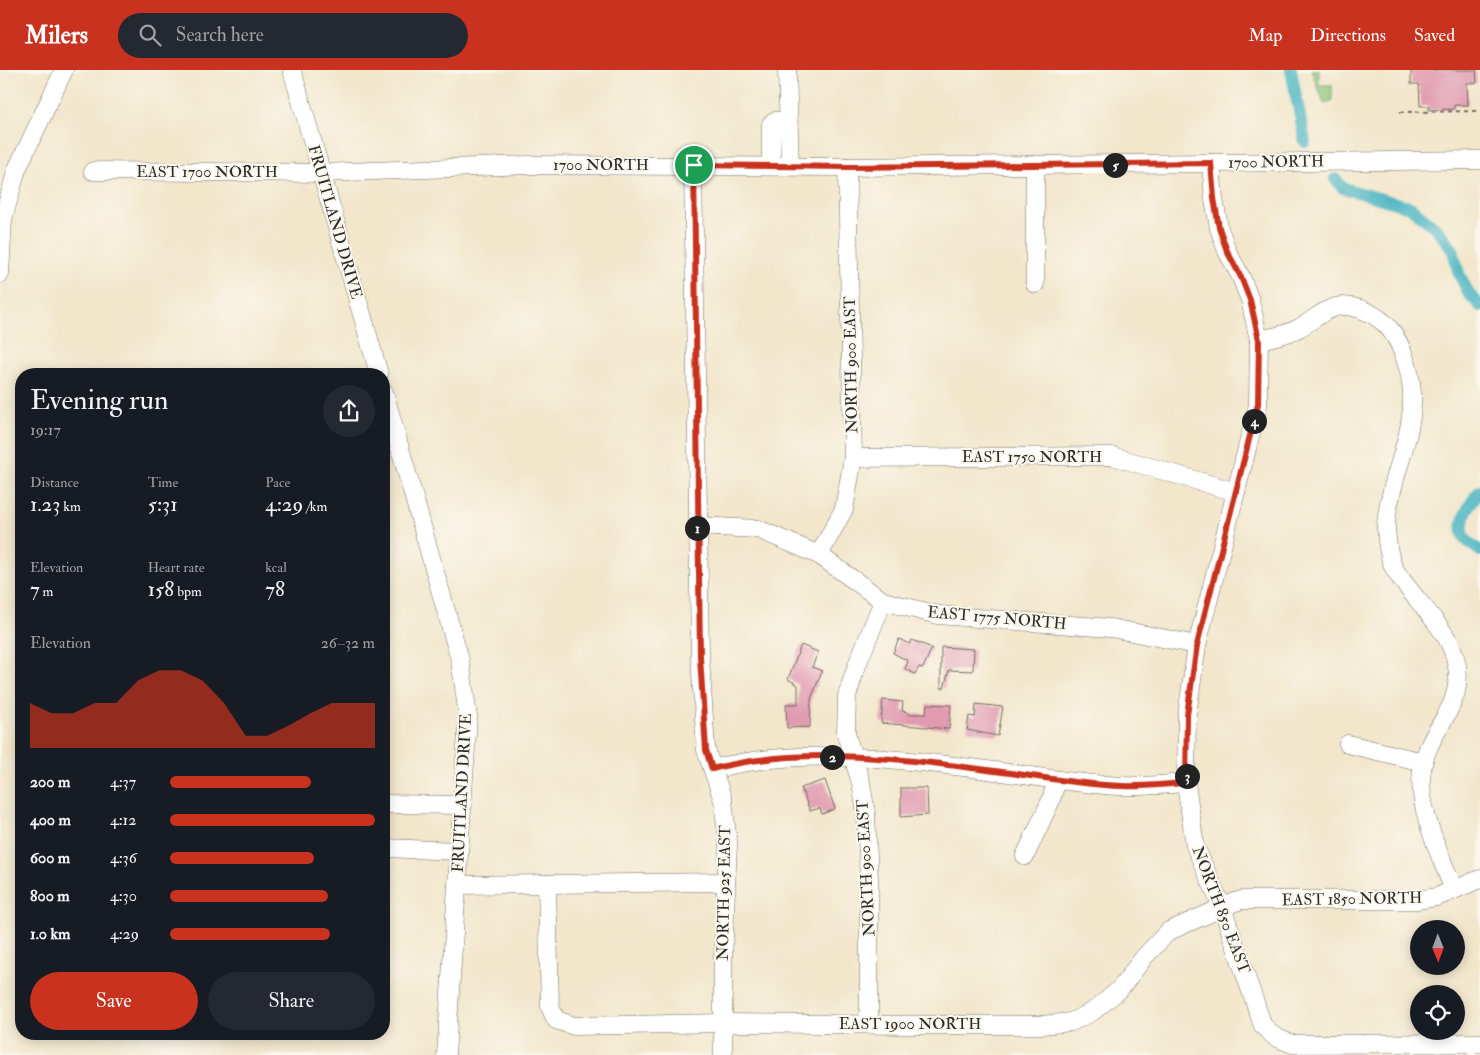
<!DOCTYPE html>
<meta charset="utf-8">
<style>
:root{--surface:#171b24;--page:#242831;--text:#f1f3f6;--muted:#9ea1a6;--accent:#c8321e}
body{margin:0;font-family:"IM FELL Double Pica",serif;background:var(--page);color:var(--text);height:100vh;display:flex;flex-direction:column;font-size:19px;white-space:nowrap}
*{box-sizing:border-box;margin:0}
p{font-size:16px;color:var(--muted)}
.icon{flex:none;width:28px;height:28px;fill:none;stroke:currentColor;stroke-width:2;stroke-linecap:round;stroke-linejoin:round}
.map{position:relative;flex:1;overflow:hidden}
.side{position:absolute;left:15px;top:298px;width:375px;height:672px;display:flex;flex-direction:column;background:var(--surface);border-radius:20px;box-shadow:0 2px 12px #0003}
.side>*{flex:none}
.needle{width:32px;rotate:179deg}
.fabs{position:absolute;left:1410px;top:850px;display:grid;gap:10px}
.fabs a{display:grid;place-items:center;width:55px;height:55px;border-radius:50%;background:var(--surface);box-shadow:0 2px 12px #0003;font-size:25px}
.pin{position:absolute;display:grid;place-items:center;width:42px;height:42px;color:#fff;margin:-21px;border:2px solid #fff;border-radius:50%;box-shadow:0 1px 5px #0007}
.km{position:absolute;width:25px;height:25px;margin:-12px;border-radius:50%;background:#222;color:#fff;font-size:14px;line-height:25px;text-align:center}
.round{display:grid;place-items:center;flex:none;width:52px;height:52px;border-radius:26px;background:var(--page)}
.summary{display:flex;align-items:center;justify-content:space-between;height:85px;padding:0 15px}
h1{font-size:28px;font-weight:600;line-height:38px}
.figures{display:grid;grid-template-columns:repeat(3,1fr);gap:8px;height:85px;padding:5px 15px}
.figures div{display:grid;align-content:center}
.figures b{font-size:21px;font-weight:600}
.figures small{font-size:14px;font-weight:400}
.figures p{font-size:14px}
.chart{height:140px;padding:10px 15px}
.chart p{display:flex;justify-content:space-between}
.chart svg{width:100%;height:90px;margin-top:5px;fill:var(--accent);opacity:.7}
.button{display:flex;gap:10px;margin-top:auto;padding:10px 15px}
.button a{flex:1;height:58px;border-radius:30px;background:var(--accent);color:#fff;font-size:20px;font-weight:600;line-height:58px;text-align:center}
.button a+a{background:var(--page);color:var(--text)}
ul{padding:0 15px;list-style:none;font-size:16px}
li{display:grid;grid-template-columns:80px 60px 1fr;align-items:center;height:38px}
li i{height:12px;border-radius:6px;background:var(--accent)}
header{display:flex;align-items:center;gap:30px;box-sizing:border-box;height:70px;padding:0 25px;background:var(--accent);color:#fff}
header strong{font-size:24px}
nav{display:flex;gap:28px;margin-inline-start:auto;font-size:18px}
.search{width:350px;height:45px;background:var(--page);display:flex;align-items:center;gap:12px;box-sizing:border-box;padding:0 18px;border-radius:28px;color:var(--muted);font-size:19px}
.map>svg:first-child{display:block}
</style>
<header>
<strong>Milers</strong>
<div class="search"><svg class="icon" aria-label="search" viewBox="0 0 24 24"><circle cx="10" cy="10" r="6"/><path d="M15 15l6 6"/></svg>Search here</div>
<nav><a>Map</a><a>Directions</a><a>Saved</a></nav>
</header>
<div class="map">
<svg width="1480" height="985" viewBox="0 0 1480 985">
<rect width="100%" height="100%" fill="#fbf7ec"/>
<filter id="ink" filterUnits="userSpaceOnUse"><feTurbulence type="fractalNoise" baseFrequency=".02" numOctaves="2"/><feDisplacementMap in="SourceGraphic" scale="10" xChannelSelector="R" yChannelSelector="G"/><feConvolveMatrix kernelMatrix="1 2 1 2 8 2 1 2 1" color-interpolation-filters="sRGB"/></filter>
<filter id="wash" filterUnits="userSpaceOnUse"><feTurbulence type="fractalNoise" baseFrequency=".0096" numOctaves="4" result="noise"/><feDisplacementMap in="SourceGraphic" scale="20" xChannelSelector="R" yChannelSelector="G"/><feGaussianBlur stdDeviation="1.12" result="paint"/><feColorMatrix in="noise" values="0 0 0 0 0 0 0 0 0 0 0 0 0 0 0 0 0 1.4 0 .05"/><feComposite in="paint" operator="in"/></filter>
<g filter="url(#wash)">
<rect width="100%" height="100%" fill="#f2e6cb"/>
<polygon fill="#8ec97e" stroke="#5c7a54" points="1311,0 1319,0 1319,15 1332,15 1332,32 1324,33"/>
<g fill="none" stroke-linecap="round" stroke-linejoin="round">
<g stroke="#46b4c1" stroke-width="12">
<polyline points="1291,0 1305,72"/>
<polyline points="1335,109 1343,118 1410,137 1437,159 1453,180 1459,204 1469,224 1480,236"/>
<path d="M1480,421C1470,432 1457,454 1465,468C1468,473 1475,477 1480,481"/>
</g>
</g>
<g id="blocks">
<g fill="#e19bb1">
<polygon points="1411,0 1476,0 1477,13 1467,13 1468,35 1454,35 1454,39 1429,40 1429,36 1420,36 1419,14 1411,14"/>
<polygon points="899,569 910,574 912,570 932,578 923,598 919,597 915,604 905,599 908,591 893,583"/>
<polygon points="801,575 818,582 812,597 822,601 811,629 810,657 787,658 786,634 798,634 798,615 788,609"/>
<polygon points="941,577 974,579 973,601 949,600 944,618 941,618"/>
<polygon points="883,630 903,632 902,641 908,642 908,644 926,644 927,634 951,635 949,659 881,653"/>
<polygon points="976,634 1003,637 998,666 967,660 969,646 975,647"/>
<polygon points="825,710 835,739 822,744 820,738 810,741 801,718"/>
<polygon points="901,718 927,718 928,745 901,747"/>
</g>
</g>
</g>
<g filter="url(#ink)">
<use href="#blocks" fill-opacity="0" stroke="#716c63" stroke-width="1"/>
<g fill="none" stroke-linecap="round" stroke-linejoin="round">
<g stroke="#716c63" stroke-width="19">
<g id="minor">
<polyline points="292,0 379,304"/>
<polyline points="787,0 790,96"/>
<polyline points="1211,93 1214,129 1219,158 1227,181 1241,207 1250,230 1259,270 1258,335 1197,575 1187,645 1186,713 1195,776 1222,837 1263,956 1275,967 1292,974 1480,973"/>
<polyline points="693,95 700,587 706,680 723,730 728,773 723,889 723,985"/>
<polyline points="771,96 771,54 774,51 788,51"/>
<polyline points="1035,96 1035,214"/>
<polyline points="93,101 321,103 530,95 847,97 1480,90"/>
<polyline points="0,204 3,149 17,99 64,0"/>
<path d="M1259,270C1272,267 1287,265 1299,258C1313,251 1326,237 1342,236C1359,236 1378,245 1389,258C1399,270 1404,283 1408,298C1419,339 1406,371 1395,409C1391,425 1386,441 1386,457C1387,470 1388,487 1394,498C1412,530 1452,559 1457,596C1463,638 1431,657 1423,694C1414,732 1440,784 1454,820"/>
<polyline points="384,322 460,590 468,646 446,985"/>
<polyline points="853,388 1112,386 1236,422"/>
<polyline points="697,456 758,459 819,485 883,531 938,545 1111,558 1197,575"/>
<polyline points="819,485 844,439 853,388 847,97"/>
<polyline points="1348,674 1423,692"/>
<path d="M713,699C809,674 927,692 1024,705C1057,710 1090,715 1122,716C1143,717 1165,714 1186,713"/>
<polyline points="384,734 463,735"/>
<polyline points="384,778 459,781"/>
<polyline points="1025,786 1051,730 1057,710"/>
<polyline points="547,814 550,937 556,950 574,956 723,953 907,955 1042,955 1071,952 1092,942 1119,920 1145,886 1169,861 1235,832 1242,830 1417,830 1437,827 1480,809"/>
<polyline points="457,815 726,812"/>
<polyline points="869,954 869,810 866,743 861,713 846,664 847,626 857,595 883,531"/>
</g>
</g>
<polyline stroke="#716c63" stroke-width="2" stroke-dasharray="4 4" stroke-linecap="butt" points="1400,42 1480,41"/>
<use href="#minor" stroke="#fff" stroke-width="18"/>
</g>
</g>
<g fill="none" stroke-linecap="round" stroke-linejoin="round" filter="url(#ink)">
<g stroke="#fff" stroke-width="10">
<path id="route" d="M1211,93L1214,128L1219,158L1227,181L1241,207L1250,230L1259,270L1258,334L1197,575L1187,645L1186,713C1165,714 1143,717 1122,716C1090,715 1057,710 1024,705C927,692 808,673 712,699L706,680L700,587L694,95L847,97Z"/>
</g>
<use href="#route" stroke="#c8321e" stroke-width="6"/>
</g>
<g text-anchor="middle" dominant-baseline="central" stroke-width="4" stroke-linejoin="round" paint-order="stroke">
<g font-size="16" fill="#2b2b2b" stroke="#fbf7ec">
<text transform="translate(1276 92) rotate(-1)">1700 NORTH</text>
<text x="601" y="95">1700 NORTH</text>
<text x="207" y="102">EAST 1700 NORTH</text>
<text transform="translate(335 152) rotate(74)">FRUITLAND DRIVE</text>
<text transform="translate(851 295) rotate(-91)">NORTH 900 EAST</text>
<text x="1032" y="387">EAST 1750 NORTH</text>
<text transform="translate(997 548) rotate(5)">EAST 1775 NORTH</text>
<text transform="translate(462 723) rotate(-87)">FRUITLAND DRIVE</text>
<text transform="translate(866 798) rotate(-93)">NORTH 900 EAST</text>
<text transform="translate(724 823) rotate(-89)">NORTH 925 EAST</text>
<text transform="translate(1352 829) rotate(-1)">EAST 1850 NORTH</text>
<text transform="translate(1221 840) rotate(69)">NORTH 850 EAST</text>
<text x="910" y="954">EAST 1900 NORTH</text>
</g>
</g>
</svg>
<div class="fabs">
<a><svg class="needle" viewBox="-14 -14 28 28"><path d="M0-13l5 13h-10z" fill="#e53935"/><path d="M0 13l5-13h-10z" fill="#9ea1a6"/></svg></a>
<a><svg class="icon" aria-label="locate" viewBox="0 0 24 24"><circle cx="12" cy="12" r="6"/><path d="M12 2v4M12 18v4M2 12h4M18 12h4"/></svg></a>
</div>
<div class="pin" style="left:694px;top:95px;background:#1e9e55"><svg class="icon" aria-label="arrive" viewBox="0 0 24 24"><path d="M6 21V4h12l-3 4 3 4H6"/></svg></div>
<b class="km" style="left:697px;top:458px">1</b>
<b class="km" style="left:832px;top:687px">2</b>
<b class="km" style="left:1187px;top:706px">3</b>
<b class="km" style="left:1254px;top:351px">4</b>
<b class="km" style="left:1115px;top:95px">5</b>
<section class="side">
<div class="summary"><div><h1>Evening run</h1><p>19:17</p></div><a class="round"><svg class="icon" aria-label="share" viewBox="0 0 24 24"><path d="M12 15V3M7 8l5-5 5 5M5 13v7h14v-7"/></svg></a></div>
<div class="figures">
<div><p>Distance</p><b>1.23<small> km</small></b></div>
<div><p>Time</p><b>5:31</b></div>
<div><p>Pace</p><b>4:29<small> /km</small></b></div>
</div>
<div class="figures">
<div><p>Elevation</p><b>7<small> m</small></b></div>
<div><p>Heart rate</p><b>158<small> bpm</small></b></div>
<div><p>kcal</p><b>78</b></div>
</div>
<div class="chart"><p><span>Elevation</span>26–32 m</p>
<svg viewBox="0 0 160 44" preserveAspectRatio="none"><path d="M0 44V22L10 27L20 27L30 22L40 22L50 11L60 6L70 6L80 11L90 22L100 38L110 38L120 33L130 27L140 22L150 22L160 22V44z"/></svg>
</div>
<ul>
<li><b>200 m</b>4:37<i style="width:69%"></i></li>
<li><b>400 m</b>4:12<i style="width:100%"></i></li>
<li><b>600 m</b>4:36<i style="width:70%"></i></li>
<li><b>800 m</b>4:30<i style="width:77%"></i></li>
<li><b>1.0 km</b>4:29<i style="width:78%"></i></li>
</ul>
<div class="button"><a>Save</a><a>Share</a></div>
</section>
</div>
